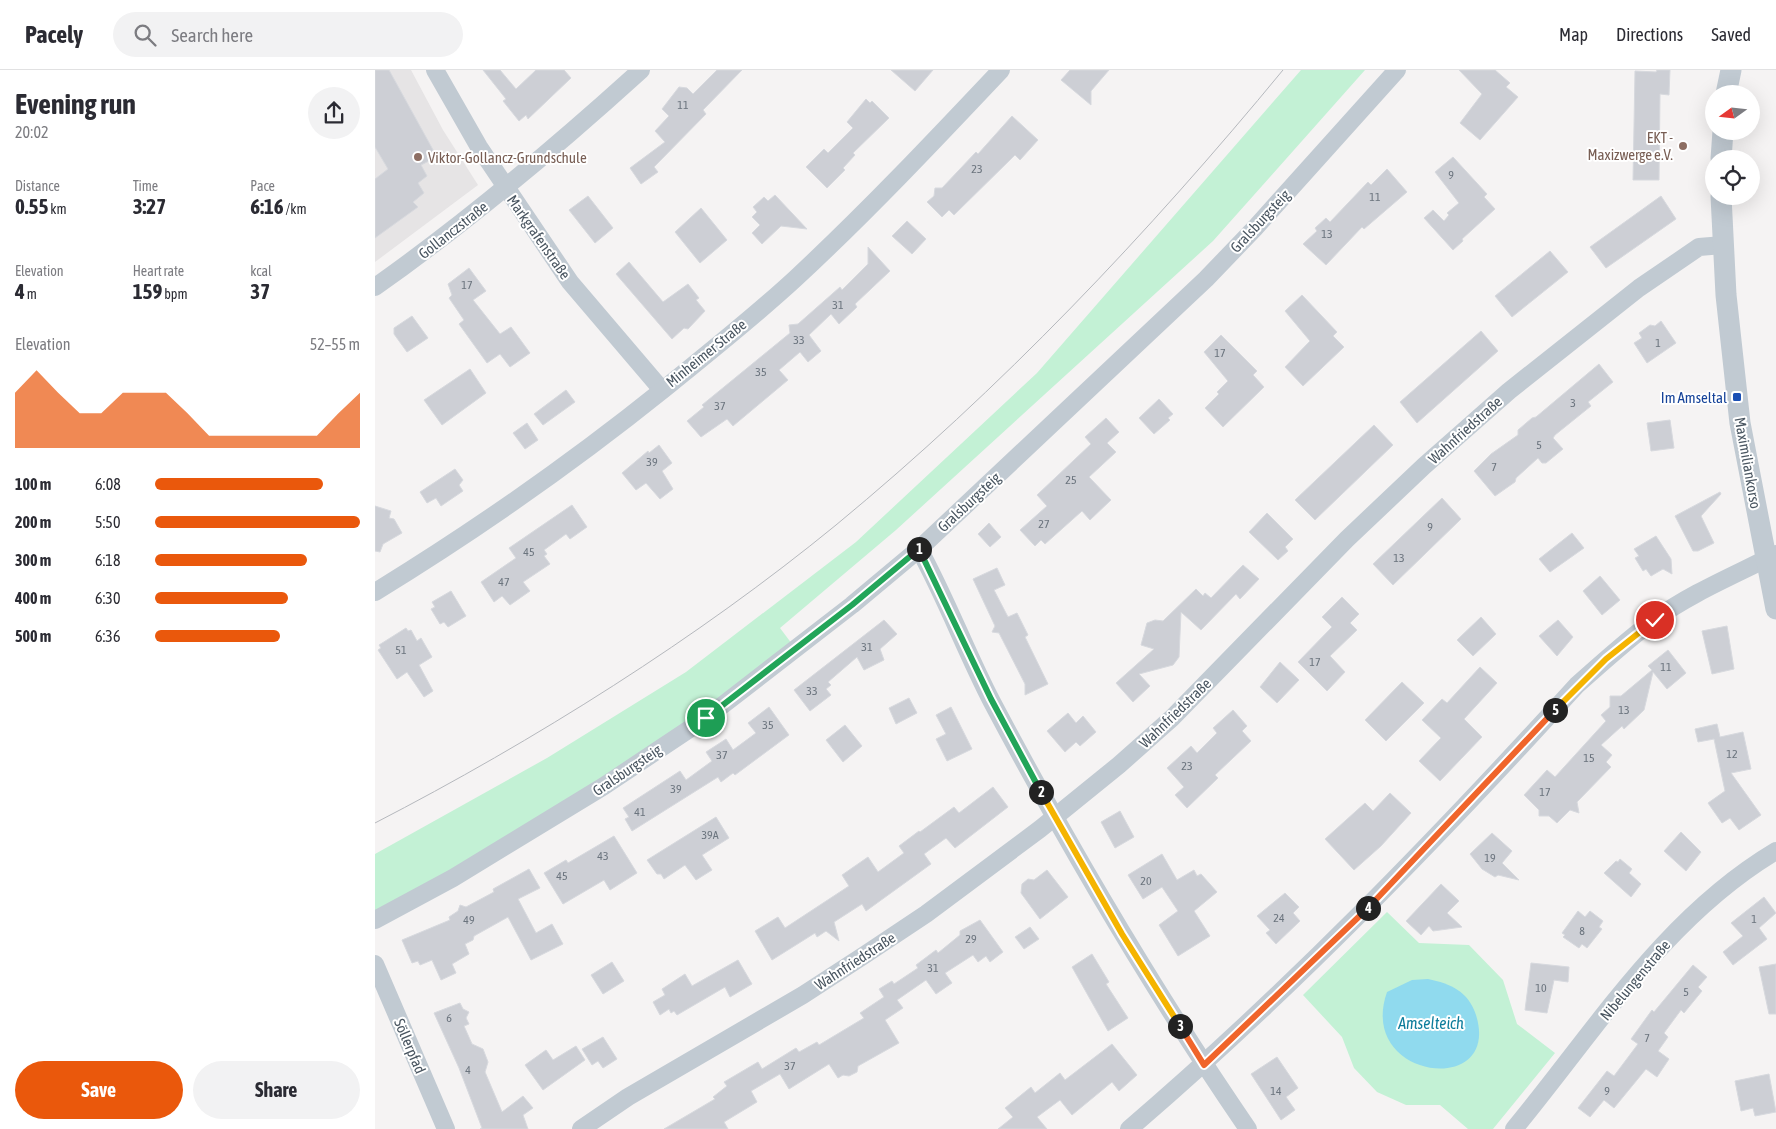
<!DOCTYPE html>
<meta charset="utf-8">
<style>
:root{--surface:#fff;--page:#f2f2f3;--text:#2b2b33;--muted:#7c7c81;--line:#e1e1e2;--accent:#ea580c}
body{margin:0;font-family:"Asap Condensed",sans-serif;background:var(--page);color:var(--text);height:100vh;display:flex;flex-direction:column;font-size:19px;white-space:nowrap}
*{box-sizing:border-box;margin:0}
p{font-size:16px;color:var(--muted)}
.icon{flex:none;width:28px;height:28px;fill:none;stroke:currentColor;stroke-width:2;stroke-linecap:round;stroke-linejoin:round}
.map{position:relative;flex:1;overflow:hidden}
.sheet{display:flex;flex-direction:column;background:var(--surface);width:375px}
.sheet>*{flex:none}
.needle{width:32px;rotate:255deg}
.controls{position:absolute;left:1330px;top:15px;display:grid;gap:10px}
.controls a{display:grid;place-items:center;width:55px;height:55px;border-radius:50%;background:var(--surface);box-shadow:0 5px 20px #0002;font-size:25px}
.pin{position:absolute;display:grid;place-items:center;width:42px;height:42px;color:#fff;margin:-21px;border:2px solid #fff;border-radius:50%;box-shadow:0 1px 5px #0007}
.km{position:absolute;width:25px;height:25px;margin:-12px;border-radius:50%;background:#222;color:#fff;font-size:14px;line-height:25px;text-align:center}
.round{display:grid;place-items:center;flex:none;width:52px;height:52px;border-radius:26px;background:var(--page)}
.head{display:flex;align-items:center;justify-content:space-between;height:85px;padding:0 15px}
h1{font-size:28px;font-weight:700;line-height:38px}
.stats{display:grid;grid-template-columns:repeat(3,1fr);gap:8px;height:85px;padding:5px 15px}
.stats div{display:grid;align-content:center}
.stats b{font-size:21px;font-weight:700}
.stats small{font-size:14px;font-weight:400}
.stats p{font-size:14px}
.chart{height:140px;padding:10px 15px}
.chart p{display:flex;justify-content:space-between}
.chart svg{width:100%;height:90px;margin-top:5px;fill:var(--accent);opacity:.7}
.cta{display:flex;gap:10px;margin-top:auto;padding:10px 15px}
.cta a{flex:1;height:58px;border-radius:30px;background:var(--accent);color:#fff;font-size:20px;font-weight:700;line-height:58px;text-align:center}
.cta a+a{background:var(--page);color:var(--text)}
ul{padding:0 15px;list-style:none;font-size:16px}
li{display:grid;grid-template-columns:80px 60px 1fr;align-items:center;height:38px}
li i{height:12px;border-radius:6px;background:var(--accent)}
header{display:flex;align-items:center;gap:30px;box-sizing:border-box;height:70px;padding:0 25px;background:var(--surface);border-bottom:1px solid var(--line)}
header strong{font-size:24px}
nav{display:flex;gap:28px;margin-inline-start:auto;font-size:18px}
.search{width:350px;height:45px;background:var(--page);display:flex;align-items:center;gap:12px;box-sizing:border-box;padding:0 18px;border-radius:28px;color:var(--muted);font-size:19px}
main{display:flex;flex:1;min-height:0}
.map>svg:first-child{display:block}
</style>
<header>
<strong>Pacely</strong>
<div class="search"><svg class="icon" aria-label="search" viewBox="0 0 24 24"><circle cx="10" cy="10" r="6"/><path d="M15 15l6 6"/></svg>Search here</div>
<nav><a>Map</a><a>Directions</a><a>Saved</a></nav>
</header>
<main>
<section class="sheet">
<div class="head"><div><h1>Evening run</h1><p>20:02</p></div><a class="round"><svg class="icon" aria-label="share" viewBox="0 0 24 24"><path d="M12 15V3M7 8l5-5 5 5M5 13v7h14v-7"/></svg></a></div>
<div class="stats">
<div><p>Distance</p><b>0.55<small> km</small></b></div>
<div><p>Time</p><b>3:27</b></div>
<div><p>Pace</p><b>6:16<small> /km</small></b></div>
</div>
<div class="stats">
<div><p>Elevation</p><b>4<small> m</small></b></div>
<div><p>Heart rate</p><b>159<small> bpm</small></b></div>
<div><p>kcal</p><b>37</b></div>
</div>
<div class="chart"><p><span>Elevation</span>52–55 m</p>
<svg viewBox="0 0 160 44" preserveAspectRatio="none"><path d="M0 44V17L10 6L20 17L30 27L40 27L50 17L60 17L70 17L80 27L90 38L100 38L110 38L120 38L130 38L140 38L150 27L160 17V44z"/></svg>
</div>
<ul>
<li><b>100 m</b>6:08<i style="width:82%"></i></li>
<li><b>200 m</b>5:50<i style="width:100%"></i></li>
<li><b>300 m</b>6:18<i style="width:74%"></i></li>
<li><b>400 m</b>6:30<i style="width:65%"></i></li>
<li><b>500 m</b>6:36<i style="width:61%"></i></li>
</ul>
<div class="cta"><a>Save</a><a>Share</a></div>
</section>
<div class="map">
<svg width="1401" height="1059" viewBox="0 0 1401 1059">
<rect width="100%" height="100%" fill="#f5f3f3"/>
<polygon fill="#e6e4e5" points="0,0 36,0 68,60 103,115 0,192"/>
<g fill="#c3f1d5">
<polygon points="926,0 990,0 838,171 521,460 405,558 417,574 327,641 162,753 0,843 0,784 172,688 311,602 481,472 662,303"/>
<polygon points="1012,842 1044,873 1094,875 1128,910 1142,954 1180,983 1118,1059 1093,1059 1065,1035 1031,1035 1002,1022 979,998 967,967 928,925"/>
</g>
<path fill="#90daee" d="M1053,909C1076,914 1093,921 1101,945C1127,1028 981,1010 1012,922L1037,910Z"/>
<g fill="#cdcfd5" stroke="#d7d9de">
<polygon points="0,0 14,0 62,87 46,95 52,106 43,113 49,123 38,132 43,137 0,168 0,109 13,99 0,77"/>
<polygon points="108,0 125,0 141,19 161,0 189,0 196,8 153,49 151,45 144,51 128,31 131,29"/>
<polygon points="342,0 367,0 328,40 331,44 279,97 283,102 266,114 255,98 290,72 280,61 294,46 287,39 304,17 312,18 318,24"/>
<polygon points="516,0 558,0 540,21"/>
<polygon points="695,0 734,0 716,21 716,35 686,10"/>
<polygon points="1084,0 1120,0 1135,13 1131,17 1143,27 1105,70 1085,53 1107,24"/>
<polygon points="1282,0 1295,0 1294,25 1285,24 1284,110 1258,110 1260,1 1281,2"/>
<polygon points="491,29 495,33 497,31 514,48 478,83 480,85 468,98 470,100 452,118 431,97 449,79 453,83 478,58 472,52"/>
<polygon points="637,46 663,70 645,90 640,85 579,145 574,140 567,147 552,132 559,126 560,118 567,118 601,82 603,84"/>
<polygon points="1078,87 1112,124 1109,127 1120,139 1087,169 1088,171 1078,180 1049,148 1058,140 1069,151 1074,145 1072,143 1084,133 1060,102"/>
<polygon points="1012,99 1032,122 989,159 987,157 951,195 928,174 942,161 940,158 951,148 955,152 993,112 996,115"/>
<polygon points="400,125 432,159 406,156 387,174 377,163 385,155 377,147 382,142 378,137 389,127 393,131"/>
<polygon points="213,126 238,158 220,173 194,140"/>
<polygon points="1286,126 1301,149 1231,198 1215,177"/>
<polygon points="326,138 352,170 325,193 300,162"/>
<polygon points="532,151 551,169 537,184 517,166"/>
<polygon points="493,177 515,201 480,234 482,237 464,254 456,244 434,265 446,281 433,292 425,282 404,300 413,310 358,356 352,349 326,367 312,351 329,337 327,335 415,263 414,255 423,254 465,217 467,220 493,194"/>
<polygon points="1175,181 1193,202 1137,247 1120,226"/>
<polygon points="254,192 288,232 313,214 324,228 321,230 330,241 313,259 309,258 297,269 241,204"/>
<polygon points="94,198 111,221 98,230 125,264 136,257 155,283 135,297 125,284 112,293 84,254 89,250 74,228 77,225 73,214"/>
<polygon points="927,225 962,262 958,266 969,277 928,316 910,297 935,271 910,241"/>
<polygon points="37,246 53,268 32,282 19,264 19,258"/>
<polygon points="1286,251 1301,273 1272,293 1259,273 1267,268 1264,263 1275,255 1280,256"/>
<polygon points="1106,261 1123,281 1042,353 1025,332"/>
<polygon points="846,265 882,301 878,305 889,317 848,357 830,338 844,324 842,322 853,311 829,282"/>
<polygon points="1224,294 1238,312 1213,332 1216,336 1180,365 1178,368 1188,379 1171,393 1167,393 1163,388 1141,408 1140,412 1120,426 1099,401 1116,384 1143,365 1143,360 1157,348 1161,347"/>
<polygon points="95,299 111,323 67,355 49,330"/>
<polygon points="191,320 200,332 168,355 159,344"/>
<polygon points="784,329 798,344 793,348 795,350 779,364 764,348"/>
<polygon points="731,348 744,362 732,373 741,382 714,407 736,430 715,450 707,441 670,474 666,470 660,476 645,460 672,436 662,425 716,374 710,367"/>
<polygon points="1295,350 1299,378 1276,381 1272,353"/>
<polygon points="152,353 163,370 150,379 138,363"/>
<polygon points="999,355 1018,375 940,450 920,430"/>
<polygon points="284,375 297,393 287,401 298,419 285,429 271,413 261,420 247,403 273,381 274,383"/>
<polygon points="80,399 88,410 84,415 88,421 66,436 61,428 52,433 45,422"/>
<polygon points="1345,422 1346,424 1326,446 1339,473 1323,481 1318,481 1300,446"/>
<polygon points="1067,428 1086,449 1018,515 998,494"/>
<polygon points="197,435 212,457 195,469 191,464 169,480 172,484 169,486 175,494 148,512 155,521 135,535 127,526 119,532 106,512 141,488 134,478"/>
<polygon points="0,436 16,441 14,448 19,449 27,463 8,474 5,482 0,481"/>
<polygon points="892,443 918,469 910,477 913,481 903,490 874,462"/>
<polygon points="614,453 626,467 615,477 603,464"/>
<polygon points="1197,463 1209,478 1175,502 1164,489"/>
<polygon points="1281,466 1296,489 1297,504 1288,499 1276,506 1271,499 1268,501 1260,488 1264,486 1259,479"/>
<polygon points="868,495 884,509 865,529 861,524 826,560 806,542 804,587 798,595 764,604 775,616 758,632 741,613 779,579 766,575 772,553 780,550 788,551 821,519 828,526 830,523 836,528"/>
<polygon points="622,498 630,515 619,520 633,547 642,543 653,565 650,567 673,614 650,625 650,614 624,563 617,562 620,556 598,509"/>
<polygon points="1225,506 1245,530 1227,545 1208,521"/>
<polygon points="76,521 91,546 73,557 69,552 65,554 56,539 60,537 57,532"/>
<polygon points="967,527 984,544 975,553 982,560 955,586 970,602 952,621 923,592 957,557 947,547"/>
<polygon points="1106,547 1121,564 1098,586 1082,570"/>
<polygon points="509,550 522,564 505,579 509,590 489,600 482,587 453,612 456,615 451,619 456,625 435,641 419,620"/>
<polygon points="1183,550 1198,567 1182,586 1164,566"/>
<polygon points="1352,556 1359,599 1337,604 1327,561"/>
<polygon points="31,558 33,561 36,560 42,571 46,568 57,587 44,595 58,621 49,627 32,602 22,609 3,580 6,578 4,575"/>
<polygon points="1293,580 1311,603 1292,619 1278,602 1269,640 1249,659 1247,656 1226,675 1237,685 1231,692 1236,697 1202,732 1204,743 1195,740 1182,753 1174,746 1164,746 1164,740 1149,725 1172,700 1180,707 1231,651 1226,645 1235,637 1235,626 1246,626 1277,600 1273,596"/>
<polygon points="905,592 924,610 902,633 885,617"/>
<polygon points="1105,597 1122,613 1089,649 1107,667 1065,711 1044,691 1066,668 1047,650 1067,629 1072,633"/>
<polygon points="1027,612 1049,633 1011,671 990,650"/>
<polygon points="534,628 542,643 521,654 514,638"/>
<polygon points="394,637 414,665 360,705 358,703 346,712 343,707 257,761 250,749 254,747 248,738 305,701 311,710 337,691 331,682 351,669 358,680 381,663 373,653"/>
<polygon points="576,637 597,679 572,691 561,669 571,664 561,645"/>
<polygon points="858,640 872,656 867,661 876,671 840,705 843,708 812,738 800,725 809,717 792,698 816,676 822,683 842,663 838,658"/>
<polygon points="693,643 701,653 708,646 721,662 705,676 701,672 690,682 672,661"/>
<polygon points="1342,654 1345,667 1368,662 1376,699 1356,703 1386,745 1364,760 1355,748 1347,753 1333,733 1350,721 1339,669 1323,672 1320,659"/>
<polygon points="470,655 487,676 468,692 451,670"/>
<polygon points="618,717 633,737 580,778 571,768 549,784 556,794 491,841 487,834 459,852 464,871 451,861 442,867 440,863 397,890 380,861 403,847 410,858 474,816 467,805 493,787 503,802 529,783 524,776 544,761 545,762 579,737 584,743"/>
<polygon points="1015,723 1036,743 1006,776 979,800 950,769 990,733 998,741"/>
<polygon points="745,741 759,767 740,778 726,752"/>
<polygon points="341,747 354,768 327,785 337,800 321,810 310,795 289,809 286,804 282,804 272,790"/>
<polygon points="1306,762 1326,782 1311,801 1289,781"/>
<polygon points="1117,763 1137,781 1127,793 1144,810 1123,805 1120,807 1107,799 1095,784"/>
<polygon points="239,766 262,803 235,820 229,810 188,834 169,803 191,790 193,793"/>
<polygon points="787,784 802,810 819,800 822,806 826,804 842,822 819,841 835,866 803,886 784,855 803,841 787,817 768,829 753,805"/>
<polygon points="1245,789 1257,799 1254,803 1266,814 1256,827 1229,803 1241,791 1243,792"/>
<polygon points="154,799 165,818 143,829 161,863 177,854 188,874 156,890 133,847 99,866 98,870 90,874 94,884 77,894 81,903 66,910 57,890 45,895 43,891 37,893 27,870 75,850 74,847 83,841 85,835 91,837 119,822 118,819"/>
<polygon points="672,800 693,827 665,849 646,823 647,814 653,809 659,810"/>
<polygon points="1066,814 1084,831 1072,843 1087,857 1058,861 1054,856 1046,865 1031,851"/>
<polygon points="910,823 924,837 918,843 925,851 901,874 891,863 895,860 882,846"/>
<polygon points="1389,827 1401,843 1384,858 1392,869 1358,895 1348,882 1368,866 1356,853"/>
<polygon points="1203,841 1210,847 1215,841 1228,851 1224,857 1227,859 1212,878 1207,874 1204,878 1188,867 1190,865 1187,863"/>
<polygon points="605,850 628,882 615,892 611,886 603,892 598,885 570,903 577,913 561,924 551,910 522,930 528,938 510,950 524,973 483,996 482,1002 474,1006 468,1005 463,1008 454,994 414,1019 405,1004 376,1021 382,1032 349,1052 353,1059 289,1059 340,1029 338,1027 352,1016 349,1012 383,992 387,999 421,978 424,982 442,972 444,975 489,948 485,943 509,927 504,919 517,911 519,914 543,898 541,895 561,880 563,883 585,865 585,861"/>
<polygon points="655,857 664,869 649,879 640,867"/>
<polygon points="717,884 734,912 731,914 753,948 733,961 697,897"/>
<polygon points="363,890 377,914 355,927 350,917 302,945 299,941 296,943 294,939 285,945 278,932 290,925 287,919 310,904 317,916"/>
<polygon points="237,892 249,911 228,924 216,905"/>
<polygon points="1156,893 1194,897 1193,912 1179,910 1172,943 1150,940"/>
<polygon points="1401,894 1401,944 1394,944 1384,897"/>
<polygon points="1318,895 1332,907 1323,917 1327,921 1309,943 1306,940 1289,963 1293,967 1283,981 1294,989 1282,1007 1271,999 1239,1038 1229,1030 1215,1047 1203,1038 1232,1001 1239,1006 1263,974 1256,969 1277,940 1279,942"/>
<polygon points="85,933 88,939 94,942 91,948 94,954 89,956 97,974 108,979 113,992 110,1002 127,1042 148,1026 158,1038 148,1045 153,1059 105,1059 107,1058 84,998 59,943"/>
<polygon points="228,967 242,989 228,998 223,991 217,995 207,979"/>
<polygon points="737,974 762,1005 744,1021 737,1012 697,1045 685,1030 662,1047 672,1059 623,1059 638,1047 630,1038 656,1017 660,1023 685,1003 690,1010"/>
<polygon points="201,976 210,990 168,1020 150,995 171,980 178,990"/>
<polygon points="902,987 923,1018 911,1027 920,1040 906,1050 876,1004"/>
<polygon points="1394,1004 1401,1042 1380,1046 1378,1038 1366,1041 1360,1011"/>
</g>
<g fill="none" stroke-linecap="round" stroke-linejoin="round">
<g stroke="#c1cad2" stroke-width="18">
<polyline points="60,0 104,77 195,212 287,320"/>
<path d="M0,217C95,150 180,78 266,0"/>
<path d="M544,479C571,528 591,582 617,632C695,779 779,922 873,1059"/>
<path d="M0,522C101,460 197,393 289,319C333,283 379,247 421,208C492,142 559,71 626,0"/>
<polyline points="0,850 78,808 229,716 331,648 477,535 544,479 831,209 880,158 1022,0"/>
<polyline points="0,894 71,1059"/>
<polyline points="206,1059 253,1027 428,925 491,884 551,844 665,759 744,695 797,648 972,469 1049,396 1134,321 1264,218 1324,177 1348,175"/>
<path d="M754,1059C914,922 1060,771 1202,615C1227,593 1252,570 1279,550C1316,523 1360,505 1401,484"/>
<path d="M1139,1059C1220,961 1290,847 1401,781"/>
</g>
<g stroke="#c1cad2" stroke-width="21">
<polyline points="1351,24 1356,0"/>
<polyline points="1346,89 1348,61"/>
<polyline points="1346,126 1351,225 1365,353 1401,539"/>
</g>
<path stroke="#b5b8bd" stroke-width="1" d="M0,753C159,671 323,568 461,455C626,319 773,164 908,0"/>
</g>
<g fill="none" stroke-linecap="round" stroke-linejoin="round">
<g stroke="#fff" stroke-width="10">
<polyline id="split-1" points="331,648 477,535 544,479"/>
</g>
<g stroke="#fff" stroke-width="10">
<polyline id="split-2" points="544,479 616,629 666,722"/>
</g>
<g stroke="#fff" stroke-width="10">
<polyline id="split-3" points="666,722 747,864 805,956"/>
</g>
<g stroke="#fff" stroke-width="10">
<polyline id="split-4" points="805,956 829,995 993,838"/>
</g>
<g stroke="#fff" stroke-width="10">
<polyline id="split-5" points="993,838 1180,640"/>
</g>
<g stroke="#fff" stroke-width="10">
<polyline id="split-6" points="1180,640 1231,589 1280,550"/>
</g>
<use href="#split-1" stroke="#22a559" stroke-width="6"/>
<use href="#split-2" stroke="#22a559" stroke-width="6"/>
<use href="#split-3" stroke="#f5b400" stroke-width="6"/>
<use href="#split-4" stroke="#f0652b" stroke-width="6"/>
<use href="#split-5" stroke="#f0652b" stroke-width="6"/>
<use href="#split-6" stroke="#f5b400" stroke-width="6"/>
</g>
<g fill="#8d6e63" stroke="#fff" stroke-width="2">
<circle cx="1308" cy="76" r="5"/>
<circle cx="43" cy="87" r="5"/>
</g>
<rect fill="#1a4fb4" stroke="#fff" stroke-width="2" x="1357" y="322" width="10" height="10" rx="2.5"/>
<g text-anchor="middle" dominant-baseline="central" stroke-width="4" stroke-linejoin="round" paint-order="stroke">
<g font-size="12" fill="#6b747e">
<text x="308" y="35">11</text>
<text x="602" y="99">23</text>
<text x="1076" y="105">9</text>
<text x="1000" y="127">11</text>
<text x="952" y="164">13</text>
<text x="92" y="215">17</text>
<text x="463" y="235">31</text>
<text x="424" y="270">33</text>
<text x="1283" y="273">1</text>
<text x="845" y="283">17</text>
<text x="386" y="302">35</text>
<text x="1198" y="333">3</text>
<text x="345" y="336">37</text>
<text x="1164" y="375">5</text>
<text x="277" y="392">39</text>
<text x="1119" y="397">7</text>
<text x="696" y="410">25</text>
<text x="669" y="454">27</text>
<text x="1055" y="457">9</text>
<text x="154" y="482">45</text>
<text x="1024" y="488">13</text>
<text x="129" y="512">47</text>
<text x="492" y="577">31</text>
<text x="26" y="580">51</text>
<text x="940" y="592">17</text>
<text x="1291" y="597">11</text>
<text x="437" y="621">33</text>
<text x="1249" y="640">13</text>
<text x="393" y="655">35</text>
<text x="1357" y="684">12</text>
<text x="347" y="685">37</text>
<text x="1214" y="688">15</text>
<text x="812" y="696">23</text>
<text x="301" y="719">39</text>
<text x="1170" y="722">17</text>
<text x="265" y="742">41</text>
<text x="335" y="765">39A</text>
<text x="228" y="786">43</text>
<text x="1115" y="788">19</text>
<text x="187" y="806">45</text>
<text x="771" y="811">20</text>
<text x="904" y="848">24</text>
<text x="1379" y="849">1</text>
<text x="94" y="850">49</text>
<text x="1207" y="861">8</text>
<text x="596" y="869">29</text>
<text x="558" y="898">31</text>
<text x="1166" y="918">10</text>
<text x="1311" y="922">5</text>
<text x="74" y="948">6</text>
<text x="1272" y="968">7</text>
<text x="415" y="996">37</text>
<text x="93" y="1000">4</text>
<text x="901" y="1021">14</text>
<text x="1232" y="1021">9</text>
</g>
<g font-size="15" fill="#785e54" stroke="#fff" text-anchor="end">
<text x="1298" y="67">EKT -<tspan x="1298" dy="17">Maxizwerge e.V.</tspan></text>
<text x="53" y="87" text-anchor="start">Viktor-Gollancz-Grundschule</text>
</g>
<g font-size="15" fill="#4a5661" stroke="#fff">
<text transform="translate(885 151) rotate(-47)">Gralsburgsteig</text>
<text transform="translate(78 160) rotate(-38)">Gollanczstraße</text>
<text transform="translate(164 167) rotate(55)">Markgrafenstraße</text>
<text transform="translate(331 283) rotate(-39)">Minheimer Straße</text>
<text transform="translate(1090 360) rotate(-42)">Wahnfriedstraße</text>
<text transform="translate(1373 393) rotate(80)">Maximiliankorso</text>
<text transform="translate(594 432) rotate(-43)">Gralsburgsteig</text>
<text transform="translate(800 643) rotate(-44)">Wahnfriedstraße</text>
<text transform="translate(252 700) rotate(-34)">Gralsburgsteig</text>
<text transform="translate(480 891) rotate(-33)">Wahnfriedstraße</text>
<text transform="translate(1260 910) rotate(-50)">Nibelungenstraße</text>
<text transform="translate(35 976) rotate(67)">Söllerpfad</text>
</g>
<g font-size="15" fill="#164399" stroke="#fff" text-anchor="end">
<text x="1352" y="327">Im Amseltal</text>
</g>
<g font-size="16" font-style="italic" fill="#0c7c9b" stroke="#fff">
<text x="1056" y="953">Amselteich</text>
</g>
</g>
</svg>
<div class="controls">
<a><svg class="needle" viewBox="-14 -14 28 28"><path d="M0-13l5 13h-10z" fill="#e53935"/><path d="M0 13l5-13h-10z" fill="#7c7c81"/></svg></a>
<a><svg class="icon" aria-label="locate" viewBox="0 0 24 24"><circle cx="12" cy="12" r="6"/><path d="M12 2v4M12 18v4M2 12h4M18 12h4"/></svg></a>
</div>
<div class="pin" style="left:331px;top:648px;background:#1e9e55"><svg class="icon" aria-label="arrive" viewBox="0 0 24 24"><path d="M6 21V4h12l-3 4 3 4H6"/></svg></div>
<div class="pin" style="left:1280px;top:550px;background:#d93025"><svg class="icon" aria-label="check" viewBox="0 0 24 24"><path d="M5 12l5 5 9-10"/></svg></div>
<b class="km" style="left:544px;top:479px">1</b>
<b class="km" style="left:666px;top:722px">2</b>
<b class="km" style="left:805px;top:956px">3</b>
<b class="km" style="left:993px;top:838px">4</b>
<b class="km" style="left:1180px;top:640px">5</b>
</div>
</main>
